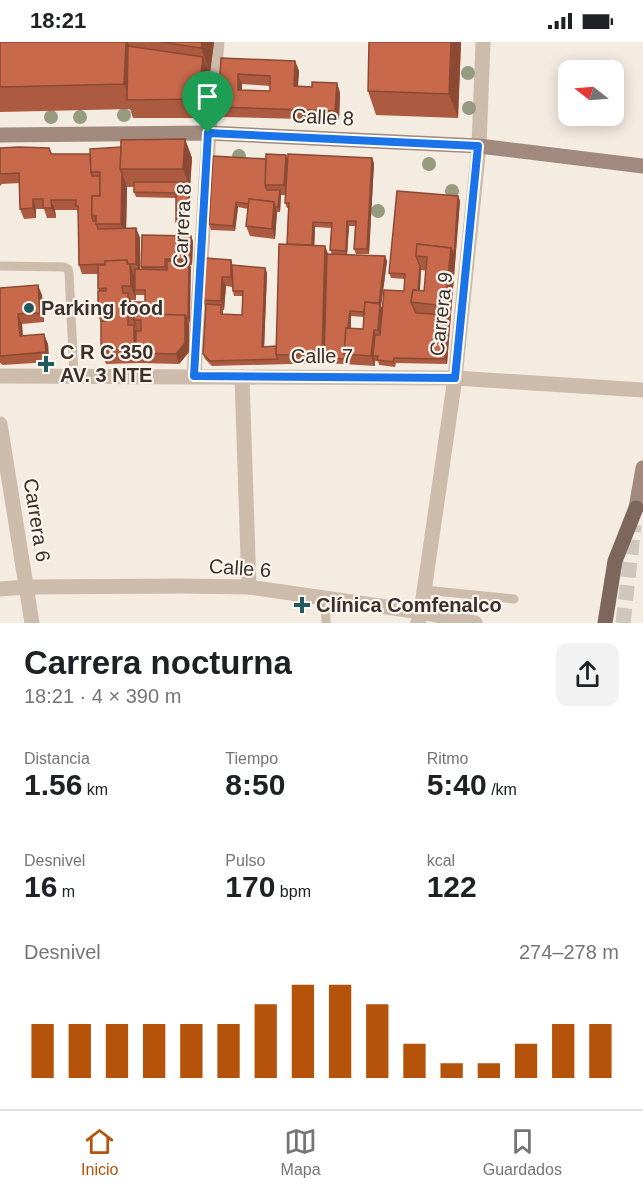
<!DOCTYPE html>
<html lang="es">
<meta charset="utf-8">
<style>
:root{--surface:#fff;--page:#f2f2f2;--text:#202124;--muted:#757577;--line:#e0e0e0;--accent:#b45309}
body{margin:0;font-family:Helvetica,sans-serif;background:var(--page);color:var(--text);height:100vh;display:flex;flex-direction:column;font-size:22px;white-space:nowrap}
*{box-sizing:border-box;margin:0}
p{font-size:20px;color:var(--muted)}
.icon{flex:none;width:33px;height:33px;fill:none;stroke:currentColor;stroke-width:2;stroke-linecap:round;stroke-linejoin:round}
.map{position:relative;height:581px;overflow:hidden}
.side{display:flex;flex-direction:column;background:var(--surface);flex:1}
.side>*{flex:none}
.needle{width:39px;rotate:287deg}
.tools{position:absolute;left:558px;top:18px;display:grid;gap:12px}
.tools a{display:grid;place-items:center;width:66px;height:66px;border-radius:12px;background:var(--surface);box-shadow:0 3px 15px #0003;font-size:30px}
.pin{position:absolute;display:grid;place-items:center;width:51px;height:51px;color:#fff;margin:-62px -26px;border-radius:50% 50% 50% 0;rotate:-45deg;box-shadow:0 0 6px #0007}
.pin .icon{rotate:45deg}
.round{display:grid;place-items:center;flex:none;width:63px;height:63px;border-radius:12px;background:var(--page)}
.headline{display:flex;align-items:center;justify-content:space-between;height:102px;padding:0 24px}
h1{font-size:33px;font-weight:700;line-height:45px}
.metrics{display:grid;grid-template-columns:repeat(3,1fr);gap:9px;height:102px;padding:6px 24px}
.metrics div{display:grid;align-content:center}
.metrics b{font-size:30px;font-weight:700}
.metrics small{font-size:16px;font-weight:400}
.metrics p{font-size:16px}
.chart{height:168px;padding:12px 24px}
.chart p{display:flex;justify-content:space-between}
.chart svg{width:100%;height:108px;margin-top:6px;stroke:var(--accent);stroke-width:6}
.status{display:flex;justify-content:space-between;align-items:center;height:42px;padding:0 30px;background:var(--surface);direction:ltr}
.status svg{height:16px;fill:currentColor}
.tabs{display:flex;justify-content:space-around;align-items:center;height:84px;border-top:2px solid var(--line);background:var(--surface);font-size:16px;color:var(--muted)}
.tabs a{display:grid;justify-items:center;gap:3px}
.tabs .selected{color:var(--accent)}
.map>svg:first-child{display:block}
</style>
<div class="status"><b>18:21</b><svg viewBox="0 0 49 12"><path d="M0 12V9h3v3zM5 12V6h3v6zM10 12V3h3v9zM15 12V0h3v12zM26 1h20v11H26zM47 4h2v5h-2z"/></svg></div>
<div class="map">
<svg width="643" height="581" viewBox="0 0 643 581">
<rect width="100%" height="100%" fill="#f4ebe1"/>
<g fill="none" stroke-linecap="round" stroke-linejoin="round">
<polyline stroke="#cfc6bd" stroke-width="15" stroke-dasharray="15 8" stroke-linecap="butt" points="623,581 634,483"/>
<g stroke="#cdbbac" stroke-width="9">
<polyline points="0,224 64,225 68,227 69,231 74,334"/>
<polyline points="424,548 514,557"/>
<polyline points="325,556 326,581"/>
</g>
<g stroke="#cdbbac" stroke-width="15">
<polyline points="0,334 455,336 643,348"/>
<polyline points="194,334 209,91 217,0"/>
<polyline points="242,335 249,545"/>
<polyline points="0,382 32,581"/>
<polyline points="0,547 26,545 183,544 249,545 421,570 475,581"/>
<polyline points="418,581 421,570 455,336 479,104 483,0"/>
</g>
<g stroke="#a18a7d" stroke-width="15">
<polyline points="0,93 209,91 479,104 643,124"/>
<polyline points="636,466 643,426"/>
</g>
<polyline stroke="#7d675c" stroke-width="15" points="605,581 615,519 636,466"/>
</g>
<g fill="#969b7f">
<circle cx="468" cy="31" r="7"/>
<circle cx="469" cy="66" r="7"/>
<circle cx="124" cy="73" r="7"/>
<circle cx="51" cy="75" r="7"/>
<circle cx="80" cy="75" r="7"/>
<circle cx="239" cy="114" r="7"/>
<circle cx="429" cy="122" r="7"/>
<circle cx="452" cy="149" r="7"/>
<circle cx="378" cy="169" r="7"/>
</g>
<g fill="#ac5a40" fill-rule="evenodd">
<polygon points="0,0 214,0 210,31 209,30 210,33 205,76 133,76 130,67 0,70"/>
<polygon points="461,0 458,76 376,73 368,49"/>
<path d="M221,16L295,19L299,29L298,44L312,45L337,41L340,51L339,78L222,75L218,65ZM242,42L270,44V49L242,48Z"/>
<path d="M185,97L192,116L190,145V185H178L176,180V156L136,155L134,150V145H127L126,186H136L140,196V227H142L141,225L193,199L192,223H190L189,310L179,322L139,321L106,322L101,308V281L98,273L99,249L98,232H82L79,223L78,171L77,168H55L56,176H47L44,167H36V176L24,177L20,167V141L2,142L0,144V106H49L52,112H90L121,105ZM136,251V253H145V260L133,265L131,258H136Z"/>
<path d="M287,118L374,121L369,212H356L354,207L355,184H349L347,213L385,214L387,219L381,264L382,267L404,249L405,237L391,236L389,231L458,154L460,159L447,322L396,321L395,325L379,323L378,319H375V324L326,321L212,324L205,317L203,312L206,266L203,258L231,218L232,223L265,226L267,231L264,305L276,304L287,202L288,166H287L285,161L286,153H281L280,170H277L275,197L250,194L246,184L248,167L238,165L235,189L211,188L209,182ZM315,185L331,186L330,208L332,212H328L314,203ZM421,228L426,229L424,249L420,248ZM226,244L232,245L233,249L234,254H243L242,273L223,272V268H224ZM351,274L364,275L363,287L351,286Z"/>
<polygon points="0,246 42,253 44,280 22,282 23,294 48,302 49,320 3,323 0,321"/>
</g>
<g fill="#8c4a34">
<polygon points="126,0 128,0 135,20 130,58 124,42"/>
<polygon points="202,0 214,0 210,31 201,6"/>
<polygon points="451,0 461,0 458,76 449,52"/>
<polygon points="203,15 210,33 205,76 198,57"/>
<polygon points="295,19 299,29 297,54 294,44"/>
<polygon points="238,32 242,42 242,57 238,48"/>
<polygon points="337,41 340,51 339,78 335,69"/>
<polygon points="185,97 192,116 190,145 183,127"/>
<polygon points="286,113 289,123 288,153 284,143"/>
<polygon points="372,116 374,121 369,212 367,207"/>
<polygon points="122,131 127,145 126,196 121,182"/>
<polygon points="188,140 190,145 190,185 188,180"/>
<polygon points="280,148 281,153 280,170 278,165"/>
<polygon points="458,154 460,159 447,322 445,317 448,273 445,264 451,206"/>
<polygon points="33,157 36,167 36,176 33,166"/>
<polygon points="51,158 55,168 56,176 52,166"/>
<polygon points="236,160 238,165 235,189 233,184"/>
<polygon points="274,160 277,170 275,197 272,187"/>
<polygon points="347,179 349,184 347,214 346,209"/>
<polygon points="313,180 315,185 314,213 312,208"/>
<polygon points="136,186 140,196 140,232 136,222"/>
<polygon points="191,194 193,199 192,223 190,218"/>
<polygon points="325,204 329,214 324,316 322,312"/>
<polygon points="385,214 387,219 381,264 384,271 381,298 378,288 378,266"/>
<polygon points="127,218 130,222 135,236 135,248 136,258 131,244"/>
<polygon points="231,218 234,228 234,245 231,235"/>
<polygon points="189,220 191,225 190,281 188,276"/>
<polygon points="420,224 421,228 419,262 416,261"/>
<polygon points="265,226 267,231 264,310 262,305"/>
<polygon points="222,235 226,244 224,268 221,259"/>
<polygon points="38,243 42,253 44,280 40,271"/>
<polygon points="128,251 133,265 137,288 128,266"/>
<polygon points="350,269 351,274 349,312 346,312"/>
<polygon points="18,272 22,282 23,304 20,294"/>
<polygon points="185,273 189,283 189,310 179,322 176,312"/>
<polygon points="134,283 139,297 136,311 139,321 134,307"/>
<polygon points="374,288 377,298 373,314 375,319 375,324 371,314"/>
<polygon points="44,292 48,302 49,320 46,310"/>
</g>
<g fill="#c8694b" stroke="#8c4a34" stroke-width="1.5" fill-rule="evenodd">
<polygon points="0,0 126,0 124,42 0,45"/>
<polygon points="160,0 202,0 201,6"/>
<polygon points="369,0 451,0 449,52 368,49"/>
<polygon points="128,4 203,15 198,57 127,58"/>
<path d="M221,16L295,19L294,44L312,45V40L337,41L335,69L218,65ZM238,32L270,34V49L238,48Z"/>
<polygon points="185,97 183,127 120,127 121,98"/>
<polygon points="19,105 49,106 51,112 90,112 91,130 92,134 100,134 100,154 92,154 92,174 93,179 96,179 98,187 136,186 136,222 128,222 127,218 105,219 105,222 79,223 78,164 76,164 76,158 51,158 52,166 43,166 43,157 33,157 33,166 20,167 19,131 0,132 0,106"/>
<polygon points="121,105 120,127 122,131 121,182 96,182 96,174 92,174 92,154 100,154 100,130 91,130 90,107"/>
<polygon points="266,112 286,113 284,143 265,143"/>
<polygon points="288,112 372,116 367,207 354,207 356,179 347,179 346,209 330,208 332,181 313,180 312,203 287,202 289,161 285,161"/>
<polygon points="213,114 266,117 265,143 267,148 280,148 278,165 275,165 274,160 249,157 249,162 236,160 233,184 209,182"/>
<polygon points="134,140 188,140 188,180 176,180 176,151 134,150"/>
<polygon points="397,149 458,154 454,215 451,206 417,202 416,214 420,224 418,248 413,248 411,260 416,271 448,273 445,317 394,316 393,320 377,318 378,314 373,314 375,293 380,293 384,248 404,249 405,232 389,231"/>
<polygon points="249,157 274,160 272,187 246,184"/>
<polygon points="142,193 191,194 190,218 165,217 165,225 141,225"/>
<polygon points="279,202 325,204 322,312 276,313"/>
<polygon points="417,202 451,206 445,264 411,260 413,248 424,249 427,215 416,214"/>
<polygon points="327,212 385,214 379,261 365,260 364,270 350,269 348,286 346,286 344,312 346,317 324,316"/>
<polygon points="205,216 231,218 231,235 222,235 221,259 203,258"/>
<polygon points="127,218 127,222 130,222 131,244 122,244 123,251 128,251 128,266 132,268 132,274 128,274 128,283 134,283 134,307 101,308 101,279 107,279 107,273 98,273 98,249 106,249 106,246 98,247 98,223 105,223 105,219"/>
<polygon points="167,219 189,220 188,276 187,276 185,273 134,272 134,276 133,273 134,260 145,260 145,248 135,248 135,227 167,228"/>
<polygon points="232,223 265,226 262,305 276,304 276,313 278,317 210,319 203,312 206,262 221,263 221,272 242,273 243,249 233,249"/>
<polygon points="38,243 40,271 18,272 20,294 44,292 46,310 0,314 0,246"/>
<polygon points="365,260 380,262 378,288 374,288 371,314 344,312 346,286 363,287"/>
<polygon points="134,272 185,273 185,301 176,312 136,311 136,289 141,289 141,278 134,278"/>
</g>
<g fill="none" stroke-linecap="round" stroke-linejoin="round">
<g stroke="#fff" stroke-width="12">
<polygon id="route" points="208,91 478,104 455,336 194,334"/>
</g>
<use href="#route" stroke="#1a73e8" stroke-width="8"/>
</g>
<g fill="#1f5a5e" stroke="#fbf5ee" stroke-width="2">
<circle cx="29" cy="266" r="6"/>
<path d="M43 313h6v6h6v6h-6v6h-6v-6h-6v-6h6z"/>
<path d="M299 554h6v6h6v6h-6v6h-6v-6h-6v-6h6z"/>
</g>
<g text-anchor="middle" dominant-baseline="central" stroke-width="4.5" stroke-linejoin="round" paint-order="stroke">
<g font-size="20" fill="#3b302b" stroke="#fbf5ee">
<text transform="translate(323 75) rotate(3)">Calle 8</text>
<text transform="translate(182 184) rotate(-87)">Carrera 8</text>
<text transform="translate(441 272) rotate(-84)">Carrera 9</text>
<text x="322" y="314">Calle 7</text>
<text transform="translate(37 478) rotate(81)">Carrera 6</text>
<text transform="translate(240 526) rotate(4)">Calle 6</text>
</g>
<g font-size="20" font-weight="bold" fill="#3b302b" stroke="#fbf5ee" text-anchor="start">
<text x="41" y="266">Parking food</text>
<text x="60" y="310">C R C 350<tspan x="60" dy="23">AV. 3 NTE</tspan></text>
<text x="316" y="563">Clínica Comfenalco</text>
</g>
</g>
</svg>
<div class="tools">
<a><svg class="needle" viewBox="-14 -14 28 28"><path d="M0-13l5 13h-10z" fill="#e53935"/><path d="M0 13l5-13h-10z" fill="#757577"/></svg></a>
</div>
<div class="pin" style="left:208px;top:91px;background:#1e9e55"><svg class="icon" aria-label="arrive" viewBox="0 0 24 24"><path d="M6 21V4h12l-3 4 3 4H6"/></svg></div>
</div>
<section class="side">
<div class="headline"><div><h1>Carrera nocturna</h1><p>18:21 · 4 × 390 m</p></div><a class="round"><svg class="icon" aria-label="share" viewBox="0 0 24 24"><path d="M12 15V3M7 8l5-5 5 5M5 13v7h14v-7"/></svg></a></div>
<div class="metrics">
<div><p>Distancia</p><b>1.56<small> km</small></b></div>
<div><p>Tiempo</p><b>8:50</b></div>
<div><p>Ritmo</p><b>5:40<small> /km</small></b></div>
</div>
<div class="metrics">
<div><p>Desnivel</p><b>16<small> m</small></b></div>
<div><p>Pulso</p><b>170<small> bpm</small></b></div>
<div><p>kcal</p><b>122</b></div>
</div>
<div class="chart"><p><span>Desnivel</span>274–278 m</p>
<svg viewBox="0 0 160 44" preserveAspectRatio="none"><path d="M5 44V22M15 44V22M25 44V22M35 44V22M45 44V22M55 44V22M65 44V14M75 44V6M85 44V6M95 44V14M105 44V30M115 44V38M125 44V38M135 44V30M145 44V22M155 44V22"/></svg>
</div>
</section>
<nav class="tabs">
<a class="selected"><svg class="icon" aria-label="home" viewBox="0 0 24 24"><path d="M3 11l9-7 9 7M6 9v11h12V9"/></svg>Inicio</a>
<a><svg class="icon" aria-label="map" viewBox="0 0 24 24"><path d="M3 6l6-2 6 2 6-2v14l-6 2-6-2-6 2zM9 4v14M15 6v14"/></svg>Mapa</a>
<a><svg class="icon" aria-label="saved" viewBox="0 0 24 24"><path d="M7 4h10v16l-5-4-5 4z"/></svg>Guardados</a>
</nav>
